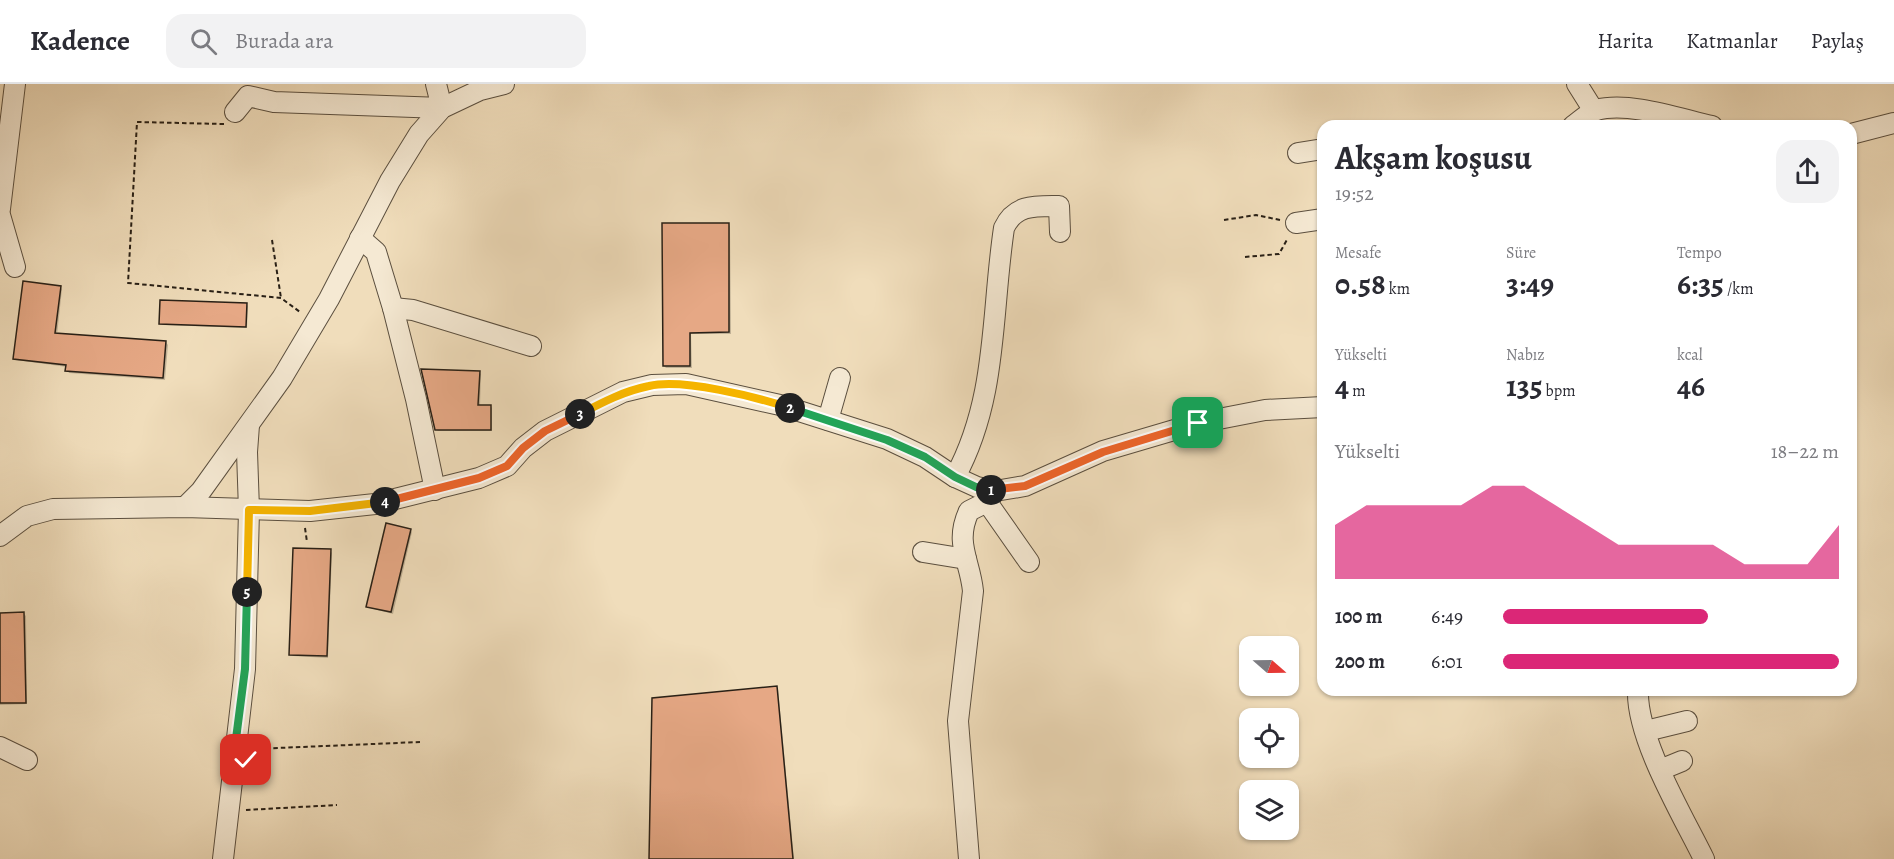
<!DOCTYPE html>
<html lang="tr">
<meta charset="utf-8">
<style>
:root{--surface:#fff;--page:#f2f2f3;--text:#2b2b33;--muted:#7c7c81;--line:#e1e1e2;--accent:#db2777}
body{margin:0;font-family:Alegreya,serif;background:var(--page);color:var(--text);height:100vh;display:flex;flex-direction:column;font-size:22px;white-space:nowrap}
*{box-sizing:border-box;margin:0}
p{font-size:20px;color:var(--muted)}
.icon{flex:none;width:33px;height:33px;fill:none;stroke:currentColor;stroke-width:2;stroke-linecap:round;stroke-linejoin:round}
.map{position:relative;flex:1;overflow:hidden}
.drawer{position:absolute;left:1317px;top:36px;width:540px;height:576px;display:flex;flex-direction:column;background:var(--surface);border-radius:18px;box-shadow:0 2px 4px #0004}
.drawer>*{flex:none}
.needle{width:39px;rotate:110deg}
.controls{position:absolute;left:1239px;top:552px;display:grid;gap:12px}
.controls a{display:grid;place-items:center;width:60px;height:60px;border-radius:12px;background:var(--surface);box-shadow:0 2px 4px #0004;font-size:30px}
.pin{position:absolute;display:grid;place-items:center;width:51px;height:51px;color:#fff;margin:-26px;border-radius:12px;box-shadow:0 3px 9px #0006}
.km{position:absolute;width:30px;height:30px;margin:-15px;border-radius:50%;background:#222;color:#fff;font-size:16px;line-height:30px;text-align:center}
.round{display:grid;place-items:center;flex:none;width:63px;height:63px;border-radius:18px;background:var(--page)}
.head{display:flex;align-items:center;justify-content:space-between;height:102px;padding:0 18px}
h1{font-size:33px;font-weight:700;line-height:45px}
.stats{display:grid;grid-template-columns:repeat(3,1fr);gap:9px;height:102px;padding:6px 18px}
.stats div{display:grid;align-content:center}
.stats b{font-size:30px;font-weight:700}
.stats small{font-size:16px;font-weight:400}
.stats p{font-size:16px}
.chart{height:168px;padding:12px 18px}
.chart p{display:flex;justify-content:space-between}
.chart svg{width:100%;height:108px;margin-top:6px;fill:var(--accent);opacity:.7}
ul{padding:0 18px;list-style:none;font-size:20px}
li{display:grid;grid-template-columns:96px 72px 1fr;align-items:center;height:45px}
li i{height:15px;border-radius:8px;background:var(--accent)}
header{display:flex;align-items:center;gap:36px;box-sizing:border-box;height:84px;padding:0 30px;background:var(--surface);border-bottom:2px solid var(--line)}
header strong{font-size:28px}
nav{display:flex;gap:33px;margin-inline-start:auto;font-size:21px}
.search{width:420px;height:54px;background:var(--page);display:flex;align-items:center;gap:15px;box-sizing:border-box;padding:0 21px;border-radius:18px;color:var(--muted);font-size:22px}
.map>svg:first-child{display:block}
</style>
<header>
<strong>Kadence</strong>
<div class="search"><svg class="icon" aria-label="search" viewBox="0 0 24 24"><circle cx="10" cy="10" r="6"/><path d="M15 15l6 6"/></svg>Burada ara</div>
<nav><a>Harita</a><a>Katmanlar</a><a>Paylaş</a></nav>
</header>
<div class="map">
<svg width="1894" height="775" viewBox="0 0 1894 775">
<rect width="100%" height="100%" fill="#f0ddbb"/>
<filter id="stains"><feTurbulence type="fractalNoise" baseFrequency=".00333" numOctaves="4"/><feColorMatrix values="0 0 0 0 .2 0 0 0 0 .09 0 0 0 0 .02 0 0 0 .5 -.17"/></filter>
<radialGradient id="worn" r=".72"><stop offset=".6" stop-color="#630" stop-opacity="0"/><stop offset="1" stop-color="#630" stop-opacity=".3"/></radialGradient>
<g fill="#0003">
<polygon points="728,140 730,142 731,250 691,250 692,284 666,284 664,282"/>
<polygon points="60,203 62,205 57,251 166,258 168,261 165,296 69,289 67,283 16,276 14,274"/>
<polygon points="246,220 248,222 247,244 163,241 161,239"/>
<polygon points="479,288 481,290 480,322 490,322 492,324 492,347 438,347 436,345"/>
<polygon points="410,446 412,448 393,530 370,524 368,522"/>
<polygon points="330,466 332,469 328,574 293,572 291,570"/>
<polygon points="0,530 24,530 26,532 27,620 0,621"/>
<polygon points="776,603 778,605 794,775 651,775"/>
</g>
<g fill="#e6a885" stroke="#292016" stroke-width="1.5">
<polygon points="662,139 729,139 729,248 690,249 690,282 663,282"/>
<polygon points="23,197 61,202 55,249 166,257 163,294 65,287 66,281 13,275"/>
<polygon points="160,216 247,219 246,243 159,240"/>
<polygon points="421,285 480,287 478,321 491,321 491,346 435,346"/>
<polygon points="386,439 411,445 391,528 366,523"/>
<polygon points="293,464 331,465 327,572 289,571"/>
<polygon points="24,528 26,619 0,619 0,529"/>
<polygon points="777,602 793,775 649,775 652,614"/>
</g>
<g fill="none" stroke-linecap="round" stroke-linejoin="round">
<g stroke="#5b4f3f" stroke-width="22">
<g id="minor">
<polyline points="1577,0 1594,27"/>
<polyline points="235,28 248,12 274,18 442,24 436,0"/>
<path d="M1573,42C1580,37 1588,29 1596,26C1629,17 1680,35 1712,42"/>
<polyline points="1851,50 1894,39"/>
<polyline points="1298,69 1323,65"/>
<polyline points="0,125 15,0"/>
<polyline points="0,131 15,183"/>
<polyline points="1296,139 1323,135"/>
<polyline points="360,154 376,168 393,224 416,315 435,406"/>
<polyline points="393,224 413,226 531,262"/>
<polyline points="828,336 840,294"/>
<path d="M955,393C998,314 991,230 1004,144C1015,120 1036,122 1059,122L1060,148"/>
<polyline points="987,418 1029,478"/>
<polyline points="185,423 201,407 282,294 329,215 390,97 419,50 442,24 480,6 504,0"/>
<polyline points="0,452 27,432 53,425 185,423 310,427 375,420 479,394 507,382 523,364 545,347 623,308 652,301 686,300 780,321 887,355 925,373 955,393 977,403 995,407 1025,402 1103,367 1198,339 1265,326 1323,323"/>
<polyline points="923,468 966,475"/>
<path d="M1638,606C1636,654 1683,732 1704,775"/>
<polyline points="1646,647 1687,637"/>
<polyline points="0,663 27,676"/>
<polyline points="1660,686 1682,677"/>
<polyline points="223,775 245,585 249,426 247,368 249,341"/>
<path d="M969,775L958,637L973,507C970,476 954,459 969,427L987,418L995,407"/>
</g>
</g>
<g stroke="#292016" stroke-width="2" stroke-dasharray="4.5 3" stroke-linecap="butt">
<polyline points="224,40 137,38 128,199 281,214 300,228"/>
<polyline points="1224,136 1256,131 1280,136"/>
<polyline points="272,156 281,214"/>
<polyline points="1245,173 1279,170 1288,154"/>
<polyline points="305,444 307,458"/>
<polyline points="253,668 254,665 420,658"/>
<polyline points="246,726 337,721"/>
</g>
<use href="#minor" stroke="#f5e9d3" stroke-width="20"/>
</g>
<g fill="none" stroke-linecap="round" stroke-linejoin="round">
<g stroke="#fff" stroke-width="12">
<polyline id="split-1" points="991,406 1025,402 1103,368 1198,339"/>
</g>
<g stroke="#fff" stroke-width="12">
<polyline id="split-2" points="790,324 887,356 925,373 955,393 976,403 991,406"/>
</g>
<g stroke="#fff" stroke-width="12">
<path id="split-3" d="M580,330C603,318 624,307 649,302C683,294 756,313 790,324"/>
</g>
<g stroke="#fff" stroke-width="12">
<polyline id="split-4" points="385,418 479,394 507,382 523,364 545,347 580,330"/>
</g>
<g stroke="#fff" stroke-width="12">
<polyline id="split-5" points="247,508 249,426 310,427 385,418"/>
</g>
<g stroke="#fff" stroke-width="12">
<polyline id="split-6" points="246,676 233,678 245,585 247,508"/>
</g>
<use href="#split-1" stroke="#f0652b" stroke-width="8"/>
<use href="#split-2" stroke="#22a559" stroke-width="8"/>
<use href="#split-3" stroke="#f5b400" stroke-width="8"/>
<use href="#split-4" stroke="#f0652b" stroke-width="8"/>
<use href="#split-5" stroke="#f5b400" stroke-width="8"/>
<use href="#split-6" stroke="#22a559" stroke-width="8"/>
</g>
<rect width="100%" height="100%" filter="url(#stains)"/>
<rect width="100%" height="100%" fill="url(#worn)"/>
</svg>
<div class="controls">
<a><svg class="needle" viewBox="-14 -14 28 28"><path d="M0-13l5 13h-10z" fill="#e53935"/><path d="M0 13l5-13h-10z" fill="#7c7c81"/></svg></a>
<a><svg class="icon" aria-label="locate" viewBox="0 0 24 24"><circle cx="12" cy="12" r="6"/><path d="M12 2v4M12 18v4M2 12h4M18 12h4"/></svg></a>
<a><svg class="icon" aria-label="layers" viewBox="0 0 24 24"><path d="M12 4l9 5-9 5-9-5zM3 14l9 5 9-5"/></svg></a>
</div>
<div class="pin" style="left:1198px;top:339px;background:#1e9e55"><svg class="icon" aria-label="arrive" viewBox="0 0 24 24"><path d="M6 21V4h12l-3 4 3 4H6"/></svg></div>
<div class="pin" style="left:246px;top:676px;background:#d93025"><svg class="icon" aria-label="check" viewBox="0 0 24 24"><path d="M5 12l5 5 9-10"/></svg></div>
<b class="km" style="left:991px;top:406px">1</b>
<b class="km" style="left:790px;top:324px">2</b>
<b class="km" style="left:580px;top:330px">3</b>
<b class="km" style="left:385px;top:418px">4</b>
<b class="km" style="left:247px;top:508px">5</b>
<section class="drawer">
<div class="head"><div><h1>Akşam koşusu</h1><p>19:52</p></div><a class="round"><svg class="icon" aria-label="share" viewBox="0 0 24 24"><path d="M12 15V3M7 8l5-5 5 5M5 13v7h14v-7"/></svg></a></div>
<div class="stats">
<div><p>Mesafe</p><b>0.58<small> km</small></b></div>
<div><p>Süre</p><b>3:49</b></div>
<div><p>Tempo</p><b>6:35<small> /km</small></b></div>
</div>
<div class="stats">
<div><p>Yükselti</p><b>4<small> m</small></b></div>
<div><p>Nabız</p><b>135<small> bpm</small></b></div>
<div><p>kcal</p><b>46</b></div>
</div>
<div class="chart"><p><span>Yükselti</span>18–22 m</p>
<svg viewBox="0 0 160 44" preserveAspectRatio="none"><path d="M0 44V22L10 14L20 14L30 14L40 14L50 6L60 6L70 14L80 22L90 30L100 30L110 30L120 30L130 38L140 38L150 38L160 22V44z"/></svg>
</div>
<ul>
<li><b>100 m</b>6:49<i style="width:61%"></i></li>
<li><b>200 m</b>6:01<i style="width:100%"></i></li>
</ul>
</section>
</div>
